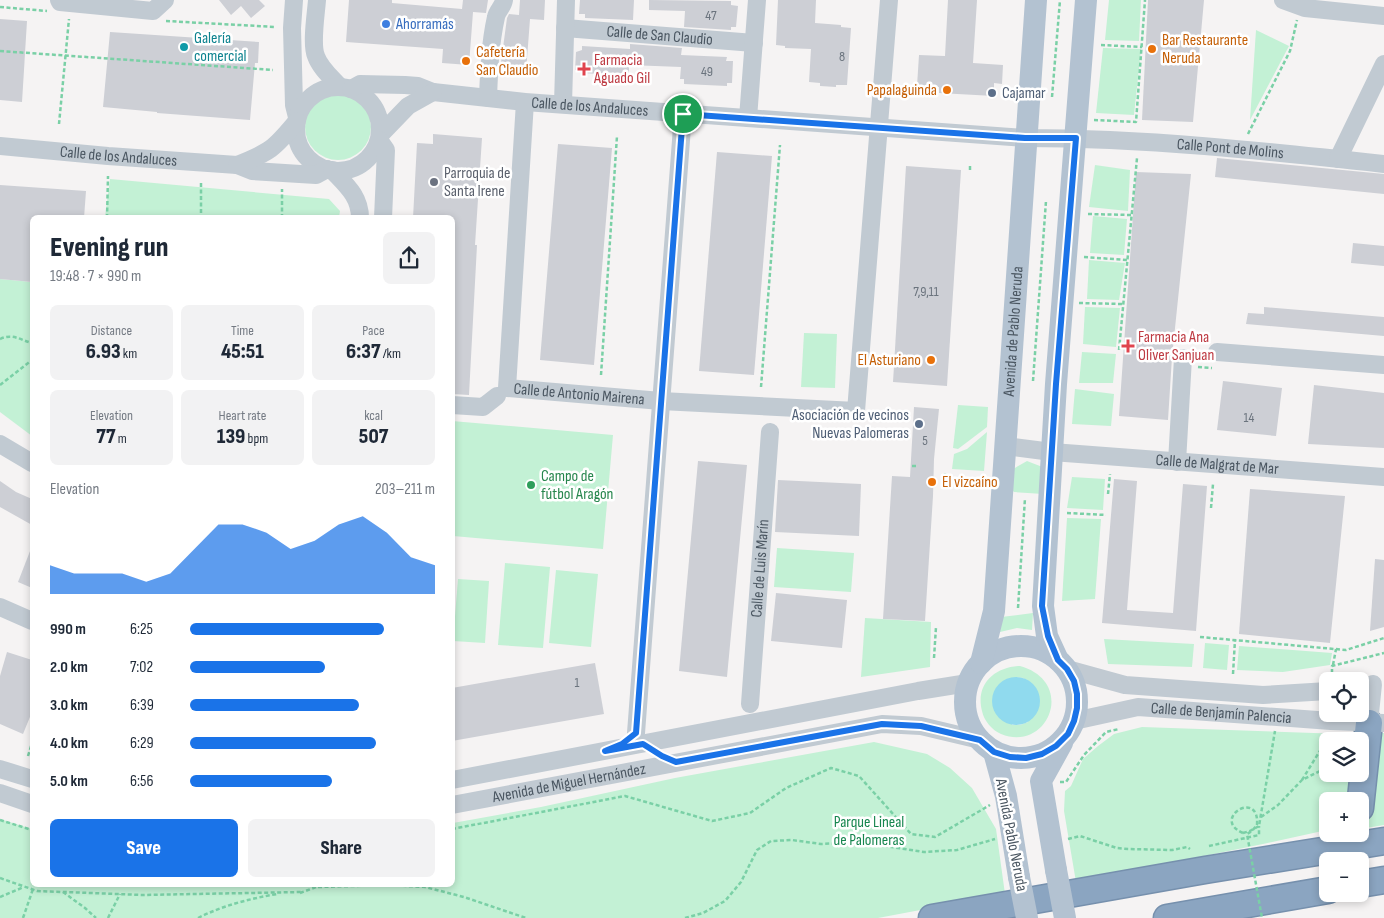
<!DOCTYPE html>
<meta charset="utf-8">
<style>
:root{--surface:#fff;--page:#f2f2f3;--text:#1f2937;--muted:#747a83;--accent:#1a73e8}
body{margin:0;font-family:"Sofia Sans Condensed",sans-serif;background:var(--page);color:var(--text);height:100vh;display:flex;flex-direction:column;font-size:19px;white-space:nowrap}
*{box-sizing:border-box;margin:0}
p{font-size:16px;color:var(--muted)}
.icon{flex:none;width:28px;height:28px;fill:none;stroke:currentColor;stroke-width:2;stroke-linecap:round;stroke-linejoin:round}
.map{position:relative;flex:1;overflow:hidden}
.sheet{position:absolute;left:30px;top:215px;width:425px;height:672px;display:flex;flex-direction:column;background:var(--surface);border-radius:8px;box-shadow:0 2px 8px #0003}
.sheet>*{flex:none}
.controls{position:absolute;left:1319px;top:672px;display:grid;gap:10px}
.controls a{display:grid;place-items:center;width:50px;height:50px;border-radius:8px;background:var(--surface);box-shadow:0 2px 8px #0003;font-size:25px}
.pin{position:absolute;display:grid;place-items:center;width:42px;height:42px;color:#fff;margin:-21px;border:2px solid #fff;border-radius:50%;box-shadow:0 1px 5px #0007}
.round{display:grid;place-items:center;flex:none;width:52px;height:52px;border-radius:8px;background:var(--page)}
.summary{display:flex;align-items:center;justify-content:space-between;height:85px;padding:0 20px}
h1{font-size:28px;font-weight:800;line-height:38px}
.metrics{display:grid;grid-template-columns:repeat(3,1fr);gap:8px;height:85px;padding:5px 20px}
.metrics div{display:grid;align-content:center;border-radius:8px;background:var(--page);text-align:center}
.metrics b{font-size:21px;font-weight:800}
.metrics small{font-size:14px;font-weight:400}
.metrics p{font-size:14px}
.chart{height:140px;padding:10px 20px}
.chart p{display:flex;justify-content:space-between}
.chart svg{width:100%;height:90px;margin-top:5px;fill:var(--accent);opacity:.7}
.action{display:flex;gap:10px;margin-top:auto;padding:10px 20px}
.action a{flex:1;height:58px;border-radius:8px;background:var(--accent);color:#fff;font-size:20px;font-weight:800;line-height:58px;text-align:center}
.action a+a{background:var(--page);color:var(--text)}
ul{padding:0 20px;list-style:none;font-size:16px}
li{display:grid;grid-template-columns:80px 60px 1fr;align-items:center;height:38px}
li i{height:12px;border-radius:6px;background:var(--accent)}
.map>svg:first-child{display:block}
</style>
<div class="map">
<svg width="1384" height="918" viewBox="0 0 1384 918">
<rect width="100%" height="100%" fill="#f5f3f3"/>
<g fill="#c3f1d5" fill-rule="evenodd">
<polygon points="1109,0 1141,0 1139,41 1105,40"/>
<polygon points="1256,30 1289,46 1250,120"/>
<polygon points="1103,48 1141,49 1134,115 1096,113"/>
<circle cx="338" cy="127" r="33"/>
<polygon points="1095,165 1130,170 1128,211 1089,207"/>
<polygon points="110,179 329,199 340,211 339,217 105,217"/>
<polygon points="1093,216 1127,219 1124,255 1090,253"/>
<polygon points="1089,260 1125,263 1119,300 1087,299"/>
<polygon points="0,279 32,282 32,436 0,412"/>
<polygon points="1085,307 1120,308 1116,347 1083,344"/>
<polygon points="804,333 837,334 835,388 801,387"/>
<polygon points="1082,352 1116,354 1113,383 1079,383"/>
<polygon points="1075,389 1114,394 1111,426 1072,424"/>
<polygon points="958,405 988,407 987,427 958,449 953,448"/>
<polygon points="452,421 613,435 603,549 453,536"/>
<polygon points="987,432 984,471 952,469 954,454 967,449"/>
<polygon points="1027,461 1045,468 1043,494 1014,492 1010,488 1013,469"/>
<polygon points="1072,477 1105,479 1103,510 1067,508"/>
<polygon points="1067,518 1101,519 1095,599 1062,601"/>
<polygon points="777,548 854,553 851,592 774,587"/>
<polygon points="505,563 550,567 543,648 498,645"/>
<polygon points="556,570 598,574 591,647 549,643"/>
<polygon points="458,579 489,581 485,643 453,641"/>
<polygon points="1033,613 1032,630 1017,628 1000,632 1001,617"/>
<polygon points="865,618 931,622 930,667 861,677"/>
<polygon points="1104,639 1194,644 1192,667 1108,664"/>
<polygon points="1205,643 1229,645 1227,670 1203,668"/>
<polygon points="1239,646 1332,653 1330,665 1283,672 1237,670"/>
<path d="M1020,666C1077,682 1048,753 1001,734C992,730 984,721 982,711C975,684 995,667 1020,666ZM1016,677L1023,678L1030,682L1028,722L1020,725H1012Z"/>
<polygon points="1142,727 1343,734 1352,741 1328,741 1328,774 1351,774 1347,801 1328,801 1327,830 1263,844 1076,882 1064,811 1065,791 1071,786 1083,759 1098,746 1114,734"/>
<polygon points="1381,733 1384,733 1384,825 1366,828"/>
<polygon points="874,742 927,754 950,768 972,788 996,829 1005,894 878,918 0,918 0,819 32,829 32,885 452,885 453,823 541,807 675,778"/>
</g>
<circle fill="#90daee" cx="1016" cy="701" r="24"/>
<g fill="#cdcfd5">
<polygon points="219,0 259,0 265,6 251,18 241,6 231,15"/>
<polygon points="349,0 392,0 392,3 462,9 463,0 488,0 486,13 473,12 469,65 442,63 443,49 346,42"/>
<polygon points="520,0 545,0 544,20 530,19 526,72 500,70 507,18 509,14 519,15"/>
<polygon points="580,0 634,0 633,20 585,18 585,14 579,14"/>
<polygon points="649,0 731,1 731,5 738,6 736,27 731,27 731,30 684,27 685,11 649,10"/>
<polygon points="778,0 816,0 815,23 841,25 841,27 851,28 847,85 836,85 836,87 820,86 820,83 809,82 811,49 785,48 785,46 776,45"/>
<polygon points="948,0 977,0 973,63 1003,65 1002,84 994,83 994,96 939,93 939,87 917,86 919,55 945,56"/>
<polygon points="1148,0 1204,0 1193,122 1142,120"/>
<polygon points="0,19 27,21 22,102 0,100"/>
<polygon points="110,32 259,42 258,63 255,63 250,120 157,113 157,112 103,107"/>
<polygon points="630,44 682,48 681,55 727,57 726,61 733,61 732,83 727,83 727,86 684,84 684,79 680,79 681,67 629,65 629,73 622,72 621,75 581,73 581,70 575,70 576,52 582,50 582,46 630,49"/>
<polygon points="433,134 482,138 475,245 477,245 469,395 452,394 452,218 413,218 417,143 433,144"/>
<polygon points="558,144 612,148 594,365 540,360"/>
<polygon points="717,152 772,156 754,375 699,371"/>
<polygon points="1217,158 1384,174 1384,194 1215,177"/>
<polygon points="906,166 961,170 947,386 893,382"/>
<polygon points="1136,172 1191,174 1172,357 1168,420 1119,416"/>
<polygon points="0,185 86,191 84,218 32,218 32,282 0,279"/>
<polygon points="1353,243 1384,246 1384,266 1351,263"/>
<polygon points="1264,307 1384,317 1384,336 1246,324 1248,313 1264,314"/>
<polygon points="1223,381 1282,388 1276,436 1217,430"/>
<polygon points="1314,385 1384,393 1384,448 1308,444"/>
<polygon points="914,407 939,409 934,459 933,496 925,621 883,619 892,476 910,477"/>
<polygon points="698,461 747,465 727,677 679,671"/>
<polygon points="1114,479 1137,481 1127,610 1173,613 1183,484 1207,486 1196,631 1102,623"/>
<polygon points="778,480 861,484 859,536 775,532"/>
<polygon points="0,481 16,492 32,499 32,525 0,507"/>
<polygon points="1250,489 1345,496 1330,643 1239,634"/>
<polygon points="32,546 32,588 18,582"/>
<polygon points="1375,559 1384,560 1384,627 1370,631"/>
<polygon points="776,593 847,600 842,648 771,641"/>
<polygon points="7,652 32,660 32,712 23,734 0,724 0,676"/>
<polygon points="595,663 604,714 452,741 452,688"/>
</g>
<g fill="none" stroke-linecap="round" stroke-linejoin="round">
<g stroke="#7690ad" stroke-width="29">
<g id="highway">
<polyline points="1360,808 1369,723"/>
<polyline points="1360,884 1384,880"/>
<polyline points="932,918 1205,870 1384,841"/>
<polyline points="1167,918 1328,890"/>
</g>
</g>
<g stroke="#7ad0a6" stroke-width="2.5" stroke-dasharray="4 2.5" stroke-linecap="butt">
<polyline points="0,7 47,11"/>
<polyline points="166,21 276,27"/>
<polyline points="1101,45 1142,47"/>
<polyline points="0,51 273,70"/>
<polyline points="1052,97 1060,0"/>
<polyline points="1094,120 1136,122 1145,0"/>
<polyline points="59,124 69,19"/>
<polyline points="1248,134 1290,51 1297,20"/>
<polyline points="970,170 970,166"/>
<polyline points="201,183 201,218"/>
<polyline points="1088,214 1131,215"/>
<polyline points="107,218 108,176"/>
<polyline points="282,218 282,189"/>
<polyline points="1084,257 1127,260"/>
<polyline points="1079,303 1123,304"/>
<path d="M0,339C13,333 20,340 32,343"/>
<polyline points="1119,350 1137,158"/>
<polyline points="1198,367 1212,368"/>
<polyline points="601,375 617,136"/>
<polyline points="1033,381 1046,201"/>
<polyline points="0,385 32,360"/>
<polyline points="761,387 780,145"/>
<polyline points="912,466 918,466"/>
<polyline points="945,480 945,473"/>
<polyline points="1108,494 1110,474"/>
<polyline points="1211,508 1213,484"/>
<polyline points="1067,513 1106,515"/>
<polyline points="1018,608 1025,498"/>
<polyline points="1200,637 1346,650 1384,638"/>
<polyline points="934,658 936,627"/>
<polyline points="1333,665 1336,649"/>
<polyline points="1332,673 1332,666 1384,653"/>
<polyline points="1233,674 1235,640"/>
<polyline points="28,756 32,743"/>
<polyline points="1302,780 1329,736"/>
<polyline points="1060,782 1066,782 1084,755 1106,732 1119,729"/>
<polyline points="1261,817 1278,805 1302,780 1328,767"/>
<polyline points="0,820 32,830"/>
<polyline points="452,829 625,796 712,821 750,813 786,788 831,768 859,776 911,834 935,837 990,805"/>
<polyline points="1243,833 1250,831 1259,826 1275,731"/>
<polyline points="1068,839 1080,836 1117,848 1128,849 1172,850 1187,847 1190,849"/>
<polyline points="1209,846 1259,835 1259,826"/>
<polyline points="0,878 37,891 143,895 302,892"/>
<polyline points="318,887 388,885 425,887 464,897 526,918"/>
<polyline points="63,892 85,908 96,918"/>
<polyline points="300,893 319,886"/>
<polyline points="0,897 24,887"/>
<polyline points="23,918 33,889"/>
<polyline points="108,918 120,894"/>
<path d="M198,918C224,905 249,899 277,894"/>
<polyline points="685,918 703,913 725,901 741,882 757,850 771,841 792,840 821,844 859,842 924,852 957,850 995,839"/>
</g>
<g stroke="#c1cad2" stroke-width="18">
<polyline points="59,0 60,2 153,11 165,0"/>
<polyline points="294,0 292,28 294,105 297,117"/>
<path d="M317,0C316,14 311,44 316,56C320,68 332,78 340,87"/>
<polyline points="1283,0 1305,8 1384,16"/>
<path id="s1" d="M565,28L754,43"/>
<circle cx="338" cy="129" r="42"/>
<path id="s2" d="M351,89L360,84L405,85L418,86L433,92L525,102L1025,138C1145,138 1265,151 1384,164"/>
<path d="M488,98C489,71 490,44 496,17C497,11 503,7 504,0"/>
<path id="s3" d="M525,102L507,388L661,401L856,411L889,0"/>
<polyline points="563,104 566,0"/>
<polyline points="748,118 757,0"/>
<polyline points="380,135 408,106 433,92"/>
<polyline points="379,140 386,150 383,218"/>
<path id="s4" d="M0,146L108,156L237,165L252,171L316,175L327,169"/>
<polyline points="1338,159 1384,64"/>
<path d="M237,165C270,152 274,149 297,121"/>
<path d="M332,170C346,185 360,196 360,218"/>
<polyline points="1217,352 1384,365"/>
<polyline points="452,405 483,407 497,396"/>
<polyline points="0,444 32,463"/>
<path id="s5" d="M1006,446L1052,452L1384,477"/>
<polyline points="1177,462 1183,358"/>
<polyline points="0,607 32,621"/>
<polyline points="1067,669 1125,685 1263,695 1328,691"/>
<path id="s6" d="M750,704L770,432"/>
<path id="s7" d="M1074,721L1138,707L1331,721L1384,723"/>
<polyline points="1369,723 1373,684"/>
<polyline points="636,733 683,114"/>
<polyline points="0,769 32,779"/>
<polyline points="452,780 918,691 968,683"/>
<polyline points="0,793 32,804"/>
<path id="s8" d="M452,805L882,724L921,726L980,740"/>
</g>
<g stroke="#b3c2d1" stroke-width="22">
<circle cx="1021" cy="702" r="56"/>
<polyline points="1058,660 1047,636 1043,606 1056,384 1086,0"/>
<path id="s9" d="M981,663L994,611L1036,0"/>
<polyline points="994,752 1006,796 1019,877"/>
<polyline points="1056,870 1041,781 1062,743"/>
</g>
<use href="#highway" stroke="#8ba5c1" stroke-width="26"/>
<path stroke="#7ad0a6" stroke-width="2.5" stroke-dasharray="4 2.5" stroke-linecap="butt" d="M1243,833C1210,819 1260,788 1257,825L1252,831L1247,834L1262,918"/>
<g stroke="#b3c2d1" stroke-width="22">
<polyline points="1056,870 1065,918"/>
<polyline points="1019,877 1027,918"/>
</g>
</g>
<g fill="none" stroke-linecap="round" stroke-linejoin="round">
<g stroke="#fff" stroke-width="10">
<polygon id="route" points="683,114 1025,138 1076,138 1056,384 1042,606 1048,636 1058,660 1067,669 1074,681 1077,694 1077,708 1074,721 1068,734 1056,746 1042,754 1026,758 1010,757 994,752 980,740 921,726 882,724 676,762 662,756 643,744 605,751 622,744 636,733"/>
</g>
<use href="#route" stroke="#1a73e8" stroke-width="6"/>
</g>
<circle fill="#3f7fe0" stroke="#fff" stroke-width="2" cx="386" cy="24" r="5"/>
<circle fill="#0f9aa8" stroke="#fff" stroke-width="2" cx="184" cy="47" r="5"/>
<g fill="#e8710a" stroke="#fff" stroke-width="2">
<circle cx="1152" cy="49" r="5"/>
<circle cx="466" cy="61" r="5"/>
<circle cx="947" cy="90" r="5"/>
<circle cx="931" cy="360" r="5"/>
<circle cx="932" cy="482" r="5"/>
</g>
<g fill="#e0444e" stroke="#fff" stroke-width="2">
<path d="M581.5 61.5h5v5h5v5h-5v5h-5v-5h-5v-5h5z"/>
<path d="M1125.5 338.5h5v5h5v5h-5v5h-5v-5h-5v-5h5z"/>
</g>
<g fill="#5c6f8a" stroke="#fff" stroke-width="2">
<circle cx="992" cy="93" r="5"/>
<circle cx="919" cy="424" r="5"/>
</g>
<circle fill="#6b7280" stroke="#fff" stroke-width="2" cx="434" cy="182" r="5"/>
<circle fill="#2e9e5b" stroke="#fff" stroke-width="2" cx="531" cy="485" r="5"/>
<g text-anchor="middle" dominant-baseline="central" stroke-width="5" stroke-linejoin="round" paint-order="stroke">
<g font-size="14" fill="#6b747e">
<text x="711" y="15">47</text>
<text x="842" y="56">8</text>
<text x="707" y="71">49</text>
<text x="926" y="291">7,9,11</text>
<text x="1249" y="417">14</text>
<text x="925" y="440">5</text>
<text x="577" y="682">1</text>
</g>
<g font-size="16" fill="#366cbe" stroke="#fff" text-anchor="start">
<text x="396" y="24">Ahorramás</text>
</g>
<g font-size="16" fill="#4a5661" stroke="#fff">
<text stroke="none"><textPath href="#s1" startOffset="95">Calle de San Claudio</textPath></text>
<text stroke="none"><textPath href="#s2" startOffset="242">Calle de los Andaluces</textPath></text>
<text stroke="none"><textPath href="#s2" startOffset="884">Calle Pont de Molins</textPath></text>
<text stroke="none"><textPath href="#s4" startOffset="119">Calle de los Andaluces</textPath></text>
<text stroke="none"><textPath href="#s9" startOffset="334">Avenida de Pablo Neruda</textPath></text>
<text stroke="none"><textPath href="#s3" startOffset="359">Calle de Antonio Mairena</textPath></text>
<text stroke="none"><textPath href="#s5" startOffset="212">Calle de Malgrat de Mar</textPath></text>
<text stroke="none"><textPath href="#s6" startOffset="136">Calle de Luis Marín</textPath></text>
<text stroke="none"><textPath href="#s7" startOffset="149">Calle de Benjamín Palencia</textPath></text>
<text stroke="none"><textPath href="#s8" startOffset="119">Avenida de Miguel Hernández</textPath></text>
<text transform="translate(1011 835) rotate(79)">Avenida Pablo Neruda</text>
</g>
<g font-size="16" fill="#0d838f" stroke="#fff" text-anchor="start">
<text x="194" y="38">Galería<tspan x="194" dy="18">comercial</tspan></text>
</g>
<g font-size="16" fill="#c56008" stroke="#fff" text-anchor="start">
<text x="1162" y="40">Bar Restaurante<tspan x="1162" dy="18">Neruda</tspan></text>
<text x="476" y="52">Cafetería<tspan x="476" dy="18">San Claudio</tspan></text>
<text x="937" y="90" text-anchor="end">Papalaguinda</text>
<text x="921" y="360" text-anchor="end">El Asturiano</text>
<text x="942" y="482">El vizcaíno</text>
</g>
<g font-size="16" fill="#be3a42" stroke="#fff" text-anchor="start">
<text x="594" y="60">Farmacia<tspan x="594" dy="18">Aguado Gil</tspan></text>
<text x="1138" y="337">Farmacia Ana<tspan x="1138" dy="18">Oliver Sanjuan</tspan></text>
</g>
<g font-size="16" fill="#4e5e75" stroke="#fff" text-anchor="start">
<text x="1002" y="93">Cajamar</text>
<text x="909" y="415" text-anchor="end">Asociación de vecinos<tspan x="909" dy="18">Nuevas Palomeras</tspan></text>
</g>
<g font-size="16" fill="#5b616d" stroke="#fff" text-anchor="start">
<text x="444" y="173">Parroquia de<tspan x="444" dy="18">Santa Irene</tspan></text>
</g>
<g font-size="16" fill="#27864d" stroke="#fff" text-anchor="start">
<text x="541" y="476">Campo de<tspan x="541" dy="18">fútbol Aragón</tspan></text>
</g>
<g font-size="16" fill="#17864f" stroke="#fff">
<text x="869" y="822">Parque Lineal<tspan x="869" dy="18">de Palomeras</tspan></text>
</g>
</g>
</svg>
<div class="controls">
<a><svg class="icon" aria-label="locate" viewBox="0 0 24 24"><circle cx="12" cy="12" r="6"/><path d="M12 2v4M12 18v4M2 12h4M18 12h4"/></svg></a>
<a><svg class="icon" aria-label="layers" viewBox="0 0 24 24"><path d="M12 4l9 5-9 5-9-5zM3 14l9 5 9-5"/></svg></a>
<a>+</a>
<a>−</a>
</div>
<div class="pin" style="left:683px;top:114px;background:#1e9e55"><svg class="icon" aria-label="arrive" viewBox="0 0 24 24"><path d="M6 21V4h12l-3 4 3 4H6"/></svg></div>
<section class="sheet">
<div class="summary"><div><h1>Evening run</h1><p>19:48 · 7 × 990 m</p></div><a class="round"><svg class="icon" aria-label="share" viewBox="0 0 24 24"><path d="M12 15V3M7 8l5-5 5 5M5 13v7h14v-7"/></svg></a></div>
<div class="metrics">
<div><p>Distance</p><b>6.93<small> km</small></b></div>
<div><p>Time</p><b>45:51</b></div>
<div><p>Pace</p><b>6:37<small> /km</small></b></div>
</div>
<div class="metrics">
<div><p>Elevation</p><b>77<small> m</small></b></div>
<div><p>Heart rate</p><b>139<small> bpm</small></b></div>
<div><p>kcal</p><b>507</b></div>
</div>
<div class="chart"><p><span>Elevation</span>203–211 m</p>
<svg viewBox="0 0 160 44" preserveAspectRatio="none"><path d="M0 44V30L10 34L20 34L30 34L40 38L50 34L60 22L70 10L80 10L90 14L100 22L110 18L120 10L130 6L140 14L150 26L160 30V44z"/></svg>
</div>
<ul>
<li><b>990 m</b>6:25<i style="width:79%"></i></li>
<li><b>2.0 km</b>7:02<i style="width:55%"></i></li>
<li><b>3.0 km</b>6:39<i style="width:69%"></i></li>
<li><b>4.0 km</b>6:29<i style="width:76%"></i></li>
<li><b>5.0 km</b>6:56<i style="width:58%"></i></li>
</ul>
<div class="action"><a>Save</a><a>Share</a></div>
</section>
</div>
